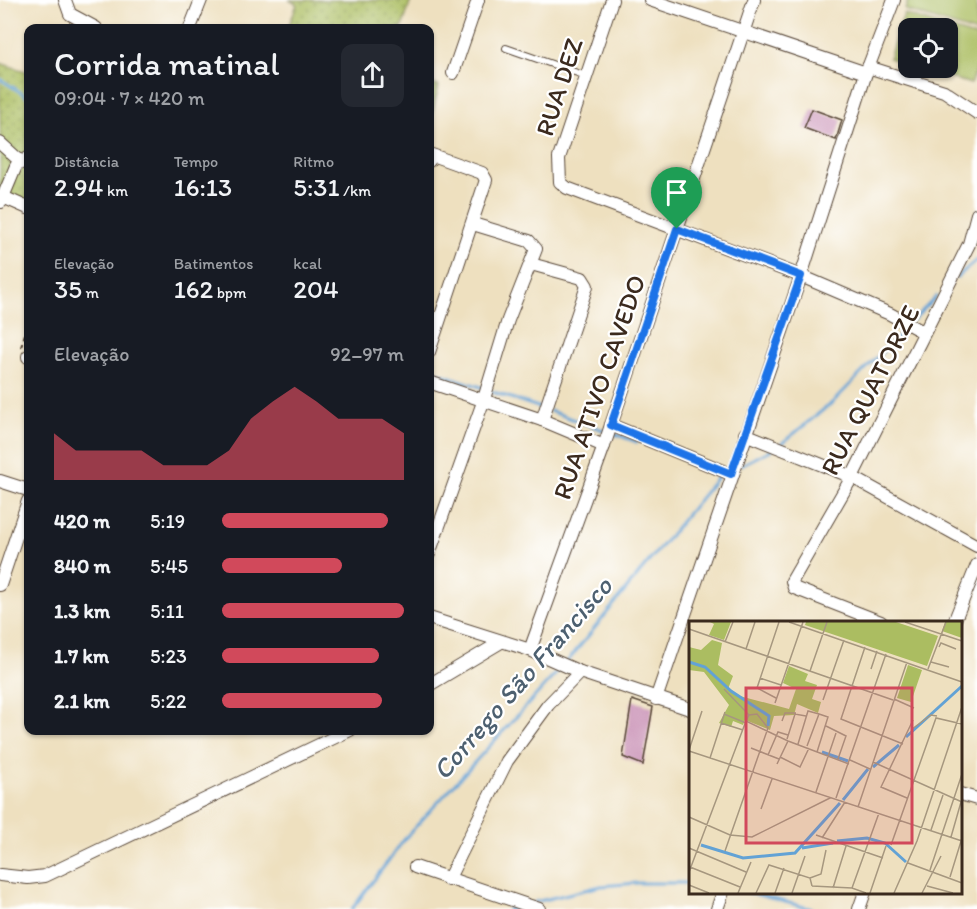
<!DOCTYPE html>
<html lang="pt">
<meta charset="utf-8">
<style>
:root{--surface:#171b24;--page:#242831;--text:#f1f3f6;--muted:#9ea1a6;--accent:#d1495b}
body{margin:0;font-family:Itim,sans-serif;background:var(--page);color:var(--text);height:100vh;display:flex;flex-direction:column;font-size:22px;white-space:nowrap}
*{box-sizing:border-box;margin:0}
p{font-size:20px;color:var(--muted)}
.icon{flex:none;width:33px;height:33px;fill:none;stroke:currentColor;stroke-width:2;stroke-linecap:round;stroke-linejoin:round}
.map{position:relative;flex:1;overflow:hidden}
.panel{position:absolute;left:24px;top:24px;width:410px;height:711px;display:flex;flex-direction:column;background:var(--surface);border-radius:12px;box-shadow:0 2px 4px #0004}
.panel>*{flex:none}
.fabs{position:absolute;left:898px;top:18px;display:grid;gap:12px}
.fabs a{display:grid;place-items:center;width:60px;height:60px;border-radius:12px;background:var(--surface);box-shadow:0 2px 4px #0004;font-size:30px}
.pin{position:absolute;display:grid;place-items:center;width:51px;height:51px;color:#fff;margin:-62px -26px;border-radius:50% 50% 50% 0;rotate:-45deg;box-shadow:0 0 6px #0007}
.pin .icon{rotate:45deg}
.round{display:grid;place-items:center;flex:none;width:63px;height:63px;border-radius:12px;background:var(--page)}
.summary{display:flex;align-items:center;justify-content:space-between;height:102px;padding:0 30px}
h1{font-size:33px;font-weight:600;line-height:45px}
.metrics{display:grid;grid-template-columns:repeat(3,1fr);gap:9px;height:102px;padding:6px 30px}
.metrics div{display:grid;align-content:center}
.metrics b{font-size:26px;font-weight:600}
.metrics small{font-size:16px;font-weight:400}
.metrics p{font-size:16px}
.chart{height:168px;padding:12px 30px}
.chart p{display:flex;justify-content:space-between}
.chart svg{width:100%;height:108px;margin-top:6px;fill:var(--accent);opacity:.7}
ul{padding:0 30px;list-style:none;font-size:20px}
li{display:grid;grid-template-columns:96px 72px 1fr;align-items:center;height:45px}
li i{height:15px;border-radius:8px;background:var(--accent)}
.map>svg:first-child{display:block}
</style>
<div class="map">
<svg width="977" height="909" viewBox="0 0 977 909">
<defs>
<pattern id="grass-dots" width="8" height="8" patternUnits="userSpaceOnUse" patternTransform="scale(1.5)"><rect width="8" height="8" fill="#abbd61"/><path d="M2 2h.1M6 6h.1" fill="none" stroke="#8c9a4f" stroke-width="1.8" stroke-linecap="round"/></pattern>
</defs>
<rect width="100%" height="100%" fill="#fff"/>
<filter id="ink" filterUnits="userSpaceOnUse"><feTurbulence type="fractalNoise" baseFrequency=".0167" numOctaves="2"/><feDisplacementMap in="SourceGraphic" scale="12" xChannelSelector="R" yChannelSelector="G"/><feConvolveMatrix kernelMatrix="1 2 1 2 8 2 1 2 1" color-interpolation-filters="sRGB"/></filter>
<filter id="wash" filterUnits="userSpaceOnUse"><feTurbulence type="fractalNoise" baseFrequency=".008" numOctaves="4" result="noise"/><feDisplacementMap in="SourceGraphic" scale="24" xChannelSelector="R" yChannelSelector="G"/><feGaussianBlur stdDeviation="1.35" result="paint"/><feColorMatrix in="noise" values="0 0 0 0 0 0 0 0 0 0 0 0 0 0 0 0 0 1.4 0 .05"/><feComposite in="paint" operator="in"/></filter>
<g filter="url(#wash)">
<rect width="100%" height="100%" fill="#eee0bf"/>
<g fill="url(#grass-dots)" stroke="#737440" stroke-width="1.5">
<polygon points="289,0 411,0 402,28 288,28 297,4"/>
<polygon points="0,63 28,72 28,204 0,193"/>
<polygon points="429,83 439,86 429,126"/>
</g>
<g fill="#abbd61" stroke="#737440" stroke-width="1.5">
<polygon points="908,0 977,0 977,33 905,10"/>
<polygon points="904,14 977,37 977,66 971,84 918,68 948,68 948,28 909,28 909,65 889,58"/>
</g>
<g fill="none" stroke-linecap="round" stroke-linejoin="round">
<g stroke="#62a2d5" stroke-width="3">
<polyline points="0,79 28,97"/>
<polyline points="957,277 977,260"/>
<polyline points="912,321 937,296"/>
<polyline points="429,370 484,388"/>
<polyline points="490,391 544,409"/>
<polyline points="550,411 606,431"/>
<polyline points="612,433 637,442"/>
<polyline points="781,444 833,402 908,326"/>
<polyline points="741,465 773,449"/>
<polyline points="567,662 720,474"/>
<polyline points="747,892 812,909"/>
<polyline points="535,902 601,886 637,883 690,883"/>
<polyline points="352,909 407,836 562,667"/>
<polyline points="508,909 517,907"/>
</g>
</g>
<g id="blocks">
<g fill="#c991b5">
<polygon points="812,109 842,120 836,140 804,128"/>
<polygon points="632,700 653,707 643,765 623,757"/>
</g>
</g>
</g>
<g filter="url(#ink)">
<use href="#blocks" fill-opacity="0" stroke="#564536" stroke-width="1.5"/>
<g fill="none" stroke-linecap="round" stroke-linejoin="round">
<g stroke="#564536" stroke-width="8">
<polyline id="lane" points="506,48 586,76"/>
</g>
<g stroke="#564536" stroke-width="14">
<g id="street">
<polyline points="65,0 70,14 96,28"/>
<polyline points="612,0 559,158 560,182 567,188 801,276 890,314 923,332"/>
<polyline points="650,0 866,73"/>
<polyline points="190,28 201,0"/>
<polyline points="868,67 944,91 977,113"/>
<polyline points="453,73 478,0"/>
<polyline points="0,143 20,161"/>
<polyline points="429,161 432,155 482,173 486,180 429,352"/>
<polyline points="3,197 16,166 28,158"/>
<polyline points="1,202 3,197 28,208"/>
<polyline points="531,264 582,278 587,286 542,420"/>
<polyline points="28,356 28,357"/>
<polyline points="429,382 542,420 604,446"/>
<polyline points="611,425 731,474"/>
<polyline points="745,434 852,477 977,546"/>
<polyline points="0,481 28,490"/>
<polyline points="429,554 483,402 508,320 536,249 529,241 473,224"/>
<polyline points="0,585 28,501"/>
<polyline points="429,618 530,650 580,672 690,709"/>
<polyline points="881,622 794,588 792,581 852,477 969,244 977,214"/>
<polyline points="954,622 977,565"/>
<polyline points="530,650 604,446 754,0"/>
<polyline points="429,685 501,642"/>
<polyline points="656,699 801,276 866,73 894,0"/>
<polyline points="960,794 977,799"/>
<polyline points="415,867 539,909"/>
<polyline points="0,875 28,878 45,876 350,730"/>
<polyline points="448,880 507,761 548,705 580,672"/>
<polyline points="717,909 723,892"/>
<polyline points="859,909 865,892"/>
</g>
</g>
<polyline stroke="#564536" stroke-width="2" stroke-dasharray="4.5 4.5" stroke-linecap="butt" points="21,347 28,324"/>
<use href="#lane" stroke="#fff" stroke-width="6"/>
<use href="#street" stroke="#fff" stroke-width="12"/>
</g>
</g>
<g fill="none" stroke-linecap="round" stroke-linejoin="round" filter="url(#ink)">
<g stroke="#fff" stroke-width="12">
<polygon id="route" points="677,229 801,276 731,474 611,425"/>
</g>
<use href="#route" stroke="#1a73e8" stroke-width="8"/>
</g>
<g text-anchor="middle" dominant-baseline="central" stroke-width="4.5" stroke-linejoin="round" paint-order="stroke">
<g font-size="26" fill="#3b2a1e" stroke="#fff">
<text transform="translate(559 87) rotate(-72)">RUA DEZ</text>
<text transform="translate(599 387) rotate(-71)">RUA ATIVO CAVEDO</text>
<text transform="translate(870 390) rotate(-63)">RUA QUATORZE</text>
</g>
<g font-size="27" font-style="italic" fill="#4d6070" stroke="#fff">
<text transform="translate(522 678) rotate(-49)">Corrego São Francisco</text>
</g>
</g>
<g transform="translate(689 621)">
<rect width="273" height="273" fill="#eee0bf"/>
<path d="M21,1H42L35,19L20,14L25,3ZM117,1H207L249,15L238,45L116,4ZM256,1H273V17L253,10ZM23,19L33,22L29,44L44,55L39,68L47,74L100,88L107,68L94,62L100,45L119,53L116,60L128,64L123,78L132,81L129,92L108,83L105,94L85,95L81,109L56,99L54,104L44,100L42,106L30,102L40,84L15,51L0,49V26L12,29Z" fill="#abbd61"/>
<path d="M219,44L233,49L222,81L208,77Z" fill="#abbd61"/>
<path fill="none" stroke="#62a2d5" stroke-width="3" d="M0,41L16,46L42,70L80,95L79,105M217,116L273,65M133,131L159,140M184,146L210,124M154,179L179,148M148,220L178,217L196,222L217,241M12,224L54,237L106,232L151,182M113,227L144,222"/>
<path fill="none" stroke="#a6977f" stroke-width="1.5" d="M100,1L273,61M216,1L273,20M0,8L204,79M36,21L44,1M176,26L152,98L214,123M250,26L252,22L267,28M57,28L66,1M242,41L260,46M182,48L188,30M239,48L257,1M121,50L138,1M71,57L92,64M35,68L60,94M87,77L68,67L90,1M205,78L225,87M134,79L155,19M86,82L114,1M35,93L57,102M93,100L96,92H107M32,102L54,109M137,105L157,115L149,138M223,108L242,94L248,95M98,118L106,93L117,95M109,123L119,90L130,93M118,125L130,93L139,96L128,131M62,127L90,138M0,129L13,90M0,130L273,220M79,134L89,111L99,114M91,136L111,146L120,127M21,137L36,91M161,139L181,148M184,141L273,181M88,143L99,120L160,143M127,171L147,112M147,177L197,33M218,177L192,166L224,99M169,186L218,41M72,188L83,158M0,196L41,214L63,216L141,177M242,209L254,174M127,214L194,237M262,216L272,181M133,217L156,181M202,224L247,97L273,103M0,227L57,251M36,230L79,107L68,93L60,94L57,100M219,242L273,262M1,246L51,266M241,249L273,153M0,251L57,100L99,120M261,256L273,217M121,257L132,253L137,229M0,264L20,272M123,265L163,267L177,272M238,265L264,272M144,267L157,225M163,267L190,192M49,272L62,241M67,272L80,244L121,257L123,265M86,272L95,247M103,272L116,235M181,272L197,225M205,272L228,220L273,86M233,272L252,235"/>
<path fill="#d1495b" fill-opacity="0.15" stroke="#d1495b" stroke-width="3" d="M57,67H223V222H57Z"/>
<rect width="273" height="273" fill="none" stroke="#3b2a1e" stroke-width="3"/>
</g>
</svg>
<div class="fabs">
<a><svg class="icon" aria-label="locate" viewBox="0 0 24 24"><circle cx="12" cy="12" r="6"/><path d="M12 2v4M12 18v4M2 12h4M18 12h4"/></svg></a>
</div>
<div class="pin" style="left:677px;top:229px;background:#1e9e55"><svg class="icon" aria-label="arrive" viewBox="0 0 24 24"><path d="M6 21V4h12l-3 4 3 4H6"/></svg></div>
<section class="panel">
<div class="summary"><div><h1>Corrida matinal</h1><p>09:04 · 7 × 420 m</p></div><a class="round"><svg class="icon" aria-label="share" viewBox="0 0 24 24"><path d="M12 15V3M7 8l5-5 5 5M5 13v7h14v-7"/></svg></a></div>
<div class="metrics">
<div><p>Distância</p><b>2.94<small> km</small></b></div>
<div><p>Tempo</p><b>16:13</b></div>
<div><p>Ritmo</p><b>5:31<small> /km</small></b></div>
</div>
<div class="metrics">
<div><p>Elevação</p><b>35<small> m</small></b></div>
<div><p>Batimentos</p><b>162<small> bpm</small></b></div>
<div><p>kcal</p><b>204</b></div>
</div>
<div class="chart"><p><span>Elevação</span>92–97 m</p>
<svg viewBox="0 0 160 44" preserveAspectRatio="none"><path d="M0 44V25L10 32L20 32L30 32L40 32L50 38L60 38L70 38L80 32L90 19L100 12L110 6L120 12L130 19L140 19L150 19L160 25V44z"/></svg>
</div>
<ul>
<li><b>420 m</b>5:19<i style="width:91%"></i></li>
<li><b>840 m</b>5:45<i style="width:66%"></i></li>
<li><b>1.3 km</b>5:11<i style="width:100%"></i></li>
<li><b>1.7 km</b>5:23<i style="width:86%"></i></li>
<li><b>2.1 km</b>5:22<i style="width:88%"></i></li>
</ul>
</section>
</div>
